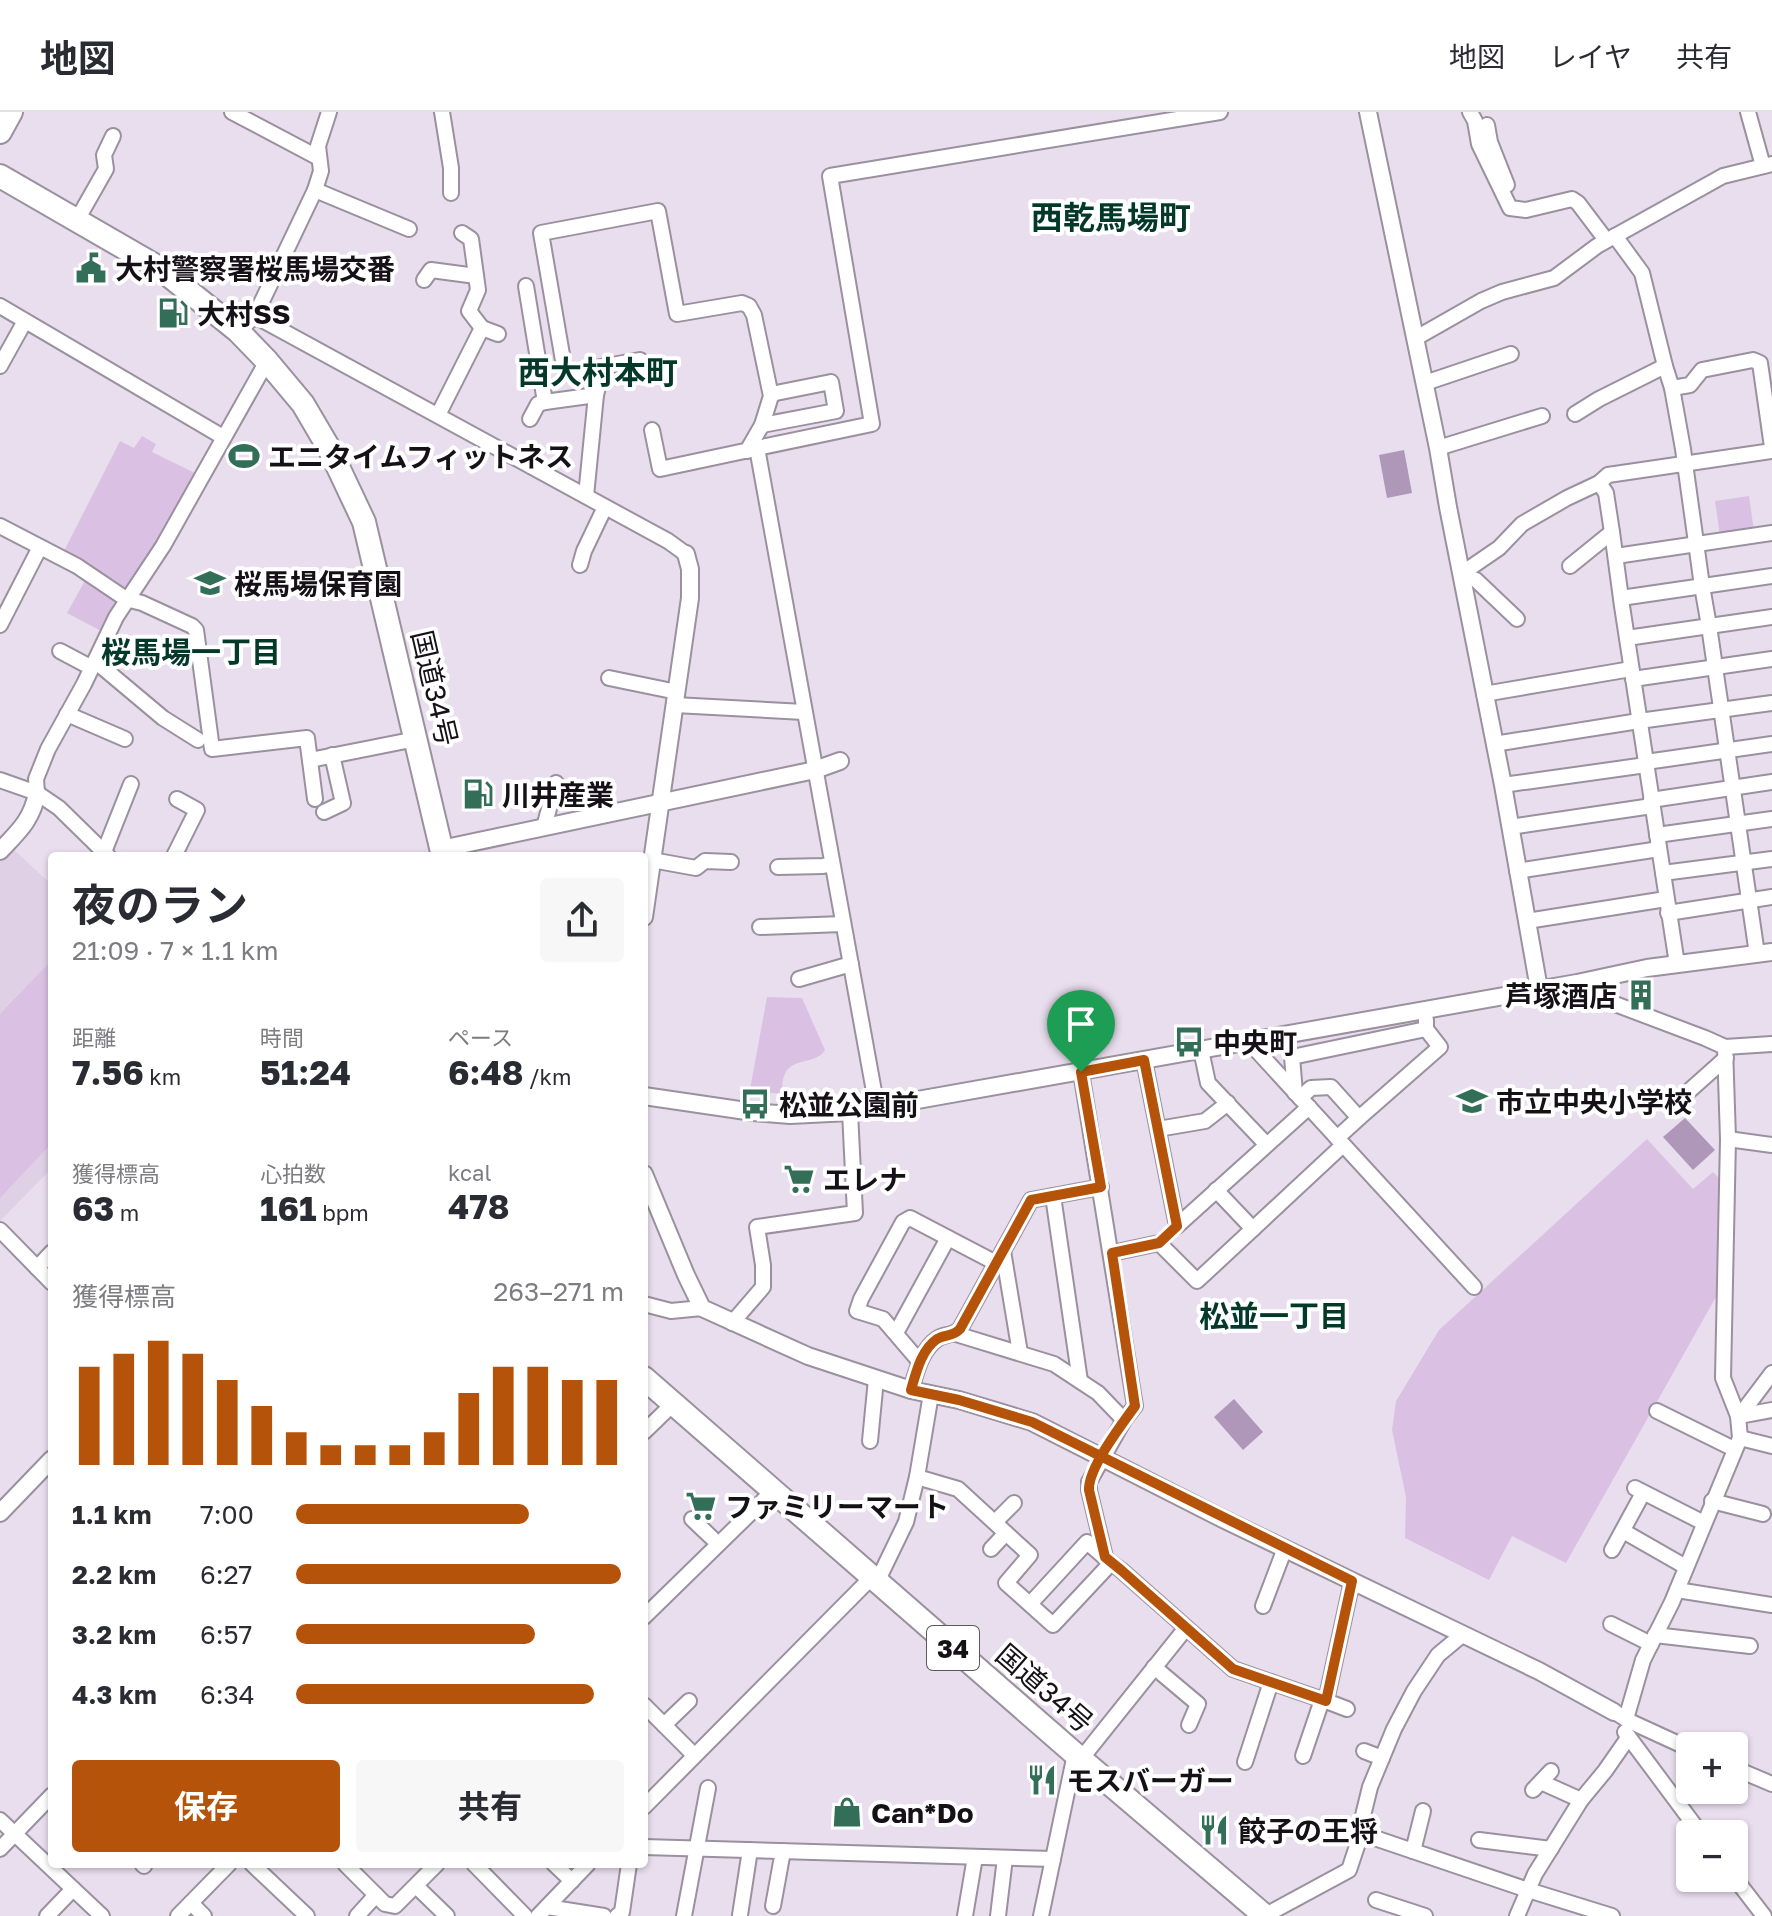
<!DOCTYPE html>
<html lang="ja">
<meta charset="utf-8">
<style>
:root{--surface:#fff;--page:#f7f7f7;--text:#2b2b33;--muted:#7c7c81;--line:#e1e1e2;--accent:#b45309}
body{margin:0;font-family:"Golos Text","Noto Sans JP",sans-serif;background:var(--page);color:var(--text);height:100vh;display:flex;flex-direction:column;font-size:30px;white-space:nowrap}
*{box-sizing:border-box;margin:0}
p{font-size:26px;color:var(--muted)}
.icon{flex:none;width:44px;height:44px;fill:none;stroke:currentColor;stroke-width:2;stroke-linecap:round;stroke-linejoin:round}
.map{position:relative;flex:1;overflow:hidden}
.sheet{position:absolute;left:48px;top:740px;width:600px;height:1016px;display:flex;flex-direction:column;background:var(--surface);border-radius:8px;box-shadow:0 2px 6px #0004}
.sheet>*{flex:none}
.buttons{position:absolute;left:1676px;top:1620px;display:grid;gap:16px}
.buttons a{display:grid;place-items:center;width:72px;height:72px;border-radius:8px;background:var(--surface);box-shadow:0 2px 6px #0004;font-size:40px}
.pin{position:absolute;display:grid;place-items:center;width:68px;height:68px;color:#fff;margin:-82px -34px;border-radius:50% 50% 50% 0;rotate:-45deg;box-shadow:0 0 8px #0007}
.pin .icon{rotate:45deg}
.round{display:grid;place-items:center;flex:none;width:84px;height:84px;border-radius:8px;background:var(--page)}
.overview{display:flex;align-items:center;justify-content:space-between;height:136px;padding:0 24px}
h1{font-size:44px;font-weight:700;line-height:60px}
.stats{display:grid;grid-template-columns:repeat(3,1fr);gap:12px;height:136px;padding:8px 24px}
.stats div{display:grid;align-content:center}
.stats b{font-size:34px;font-weight:700}
.stats small{font-size:22px;font-weight:400}
.stats p{font-size:22px}
.chart{height:224px;padding:16px 24px}
.chart p{display:flex;justify-content:space-between}
.chart svg{width:100%;height:144px;margin-top:8px;stroke:var(--accent);stroke-width:6}
.action{display:flex;gap:16px;margin-top:auto;padding:16px 24px}
.action a{flex:1;height:92px;border-radius:8px;background:var(--accent);color:#fff;font-size:32px;font-weight:700;line-height:92px;text-align:center}
.action a+a{background:var(--page);color:var(--text)}
ul{padding:0 24px;list-style:none;font-size:26px}
li{display:grid;grid-template-columns:128px 96px 1fr;align-items:center;height:60px}
li i{height:20px;border-radius:10px;background:var(--accent)}
header{display:flex;align-items:center;gap:48px;box-sizing:border-box;height:112px;padding:0 40px;background:var(--surface);border-bottom:2px solid var(--line)}
header strong{font-size:38px}
nav{display:flex;gap:44px;margin-inline-start:auto;font-size:28px}
.map>svg:first-child{display:block}
</style>
<header>
<strong>地図</strong>
<nav><a>地図</a><a>レイヤ</a><a>共有</a></nav>
</header>
<div class="map">
<svg width="1772" height="1804" viewBox="0 0 1772 1804">
<rect width="100%" height="100%" fill="#e9deee"/>
<polygon fill="#e0d0e6" points="13,737 52,773 52,1056 0,1109 0,750"/>
<g fill="#dac1e4">
<polygon points="142,324 156,332 152,340 197,362 131,474 121,482 62,443 120,329 134,336"/>
<polygon points="1749,384 1754,419 1720,424 1715,389"/>
<polygon points="87,465 119,484 101,519 67,501"/>
<polygon points="48,852 52,856 52,1031 0,1086 0,902"/>
<path d="M767,885L802,886L825,938C816,953 792,945 785,962C782,967 782,976 782,982L752,979L750,977Z"/>
<polygon points="1647,1027 1693,1077 1713,1060 1719,1066 1716,1185 1566,1451 1512,1424 1489,1468 1405,1426 1406,1385 1392,1318 1396,1289 1439,1218"/>
</g>
<g fill="#af97b9">
<polygon points="1404,338 1412,381 1387,386 1379,343"/>
<polygon points="1685,1006 1715,1038 1693,1058 1663,1025"/>
<polygon points="1234,1287 1263,1320 1243,1338 1214,1305"/>
</g>
<g fill="none" stroke-linecap="round" stroke-linejoin="round">
<g stroke="#9a909e" stroke-width="18">
<g id="minor">
<polyline points="232,0 319,46"/>
<polyline points="442,0 451,56 451,81"/>
<polyline points="1470,0 1475,9 1479,32 1510,96 1526,98 1572,87 1578,91 1606,128"/>
<polyline points="1748,0 1763,54"/>
<polyline points="1487,13 1490,30 1507,73"/>
<polyline points="315,78 409,117"/>
<polyline points="77,108 106,57 104,43 113,24"/>
<polyline points="462,121 471,127 478,178 469,199 482,216"/>
<polyline points="1615,124 1642,161 1665,254 1672,276 1683,337 1702,474 1709,514 1757,842"/>
<polyline points="424,168 431,158 476,164"/>
<polyline points="526,174 545,290 596,283 586,384"/>
<polyline points="0,194 223,325"/>
<polyline points="255,204 668,429 686,442"/>
<polyline points="238,219 255,204 315,78 321,59 318,34 329,0"/>
<polyline points="1416,226 1481,189 1502,180 1554,166 1597,134 1723,64 1772,52"/>
<polyline points="0,254 25,209"/>
<polyline points="595,256 565,260 541,121 658,99 677,202 742,191 749,194 754,203 771,284 762,313 747,339"/>
<polyline points="1425,271 1511,242"/>
<polyline points="1672,276 1690,273 1702,258 1753,248 1760,251 1772,335"/>
<polyline points="596,283 598,275 595,256 640,248"/>
<polyline points="1575,302 1599,287 1665,254"/>
<polyline points="438,303 482,216 498,222"/>
<polyline points="530,307 538,292 545,290"/>
<polyline points="762,313 836,299 831,270 771,282"/>
<polyline points="652,318 660,357 754,337"/>
<polyline points="1438,336 1542,304"/>
<polyline points="1599,371 1606,381 1612,420 1622,494 1677,852"/>
<polyline points="0,414 77,454 126,487 142,491 192,514 196,518 212,637 307,626 315,687"/>
<polyline points="1616,444 1772,421"/>
<polyline points="580,453 584,439 605,395"/>
<polyline points="1570,454 1612,420"/>
<polyline points="1461,462 1499,436 1522,412 1567,386 1599,371 1608,363 1772,339"/>
<polyline points="1461,462 1476,468 1517,507"/>
<polyline points="1621,486 1772,464"/>
<polyline points="0,513 40,435"/>
<polyline points="1627,526 1772,505"/>
<polyline points="60,539 92,556"/>
<polyline points="95,549 163,606 198,628"/>
<polyline points="609,566 677,580"/>
<polyline points="1633,567 1772,547"/>
<polyline points="1484,582 1631,557"/>
<polyline points="675,593 804,600"/>
<polyline points="67,602 125,627"/>
<polyline points="1494,632 1639,609 1772,591"/>
<polyline points="310,648 416,627"/>
<polyline points="1646,650 1772,632"/>
<polyline points="0,668 37,681 59,696 108,744"/>
<polyline points="1503,673 1646,653"/>
<polyline points="37,681 36,667 48,637 84,572 116,505 163,434 267,249"/>
<polyline points="1651,688 1772,670"/>
<polyline points="324,700 343,691 332,643"/>
<polyline points="544,715 556,671"/>
<polyline points="1510,715 1652,694"/>
<polyline points="1657,723 1772,707"/>
<polyline points="104,740 131,672"/>
<polyline points="174,744 197,698 177,687"/>
<polyline points="652,748 696,756 705,749 731,750"/>
<polyline points="778,755 823,754 832,752"/>
<polyline points="1517,759 1659,737"/>
<polyline points="1663,761 1772,747"/>
<polyline points="1668,801 1772,785"/>
<polyline points="1527,809 1666,787"/>
<polyline points="760,815 843,812"/>
<polyline points="799,867 851,852"/>
<polyline points="1577,871 1607,889 1705,926 1725,935 1772,932"/>
<polyline points="1249,930 1474,1175"/>
<polyline points="1201,938 1208,971 1266,1032"/>
<polyline points="1144,948 1177,1114 1309,995"/>
<polyline points="1081,960 1135,1294 1124,1308 1089,1370 1089,1378 1105,1445"/>
<polyline points="1689,979 1726,946"/>
<polyline points="1295,981 1292,945 1426,917"/>
<polyline points="1300,986 1311,976 1331,975 1359,1006 1337,1026"/>
<polyline points="877,996 757,336 872,312 830,64 1220,0"/>
<polyline points="1359,1006 1440,935 1426,917 1426,908"/>
<polyline points="1158,1017 1205,1009 1228,991"/>
<polyline points="1728,1027 1772,1033"/>
<polyline points="1216,1078 1253,1117"/>
<polyline points="1053,1084 1080,1269"/>
<polyline points="0,1118 52,1171"/>
<polyline points="1003,1139 1020,1241"/>
<polyline points="1112,1141 1159,1131 1197,1169 1343,1033"/>
<polyline points="37,1156 52,1140"/>
<polyline points="644,1192 671,1199 702,1196"/>
<polyline points="732,1211 763,1175 763,1153 757,1115 855,1101 850,1000"/>
<polyline points="896,1221 948,1126"/>
<polyline points="956,1222 1054,1252 1098,1281 1124,1308"/>
<polyline points="919,1249 883,1207 857,1199 861,1187 903,1110 910,1106 996,1151"/>
<path d="M911,1278C916,1261 921,1238 937,1227C944,1222 953,1224 960,1217L1031,1088L1101,1075"/>
<polyline points="1657,1299 1734,1337"/>
<polyline points="1738,1304 1744,1298 1772,1261"/>
<polyline points="1739,1304 1772,1298"/>
<polyline points="644,1320 673,1292"/>
<polyline points="1740,1326 1772,1334"/>
<polyline points="870,1329 876,1267"/>
<polyline points="917,1365 958,1377 1030,1443 1006,1471 1053,1513 1111,1451 1087,1430 1030,1492"/>
<polyline points="1635,1376 1704,1411"/>
<polyline points="1712,1389 1763,1402"/>
<polyline points="692,1407 712,1426"/>
<polyline points="995,1410 1014,1391"/>
<polyline points="1623,1419 1686,1455"/>
<polyline points="991,1437 1006,1421"/>
<polyline points="1612,1438 1643,1381"/>
<polyline points="1111,1451 1121,1458 1233,1557 1326,1589 1352,1469"/>
<polyline points="877,1470 906,1410 917,1365 931,1282"/>
<polyline points="1677,1478 1772,1493"/>
<polyline points="1263,1494 1285,1436"/>
<polyline points="644,1505 773,1379"/>
<polyline points="1611,1512 1651,1532"/>
<polyline points="1655,1523 1750,1534"/>
<polyline points="1154,1555 1198,1592 1189,1613"/>
<polyline points="1326,1589 1347,1597"/>
<polyline points="644,1593 694,1643"/>
<polyline points="1618,1602 1629,1609 1690,1637"/>
<polyline points="1626,1607 1643,1548 1672,1490 1740,1326 1738,1304 1723,1266 1728,1027 1725,935"/>
<polyline points="664,1613 689,1589"/>
<polyline points="1625,1620 1701,1722"/>
<polyline points="1364,1639 1382,1646"/>
<polyline points="1303,1644 1322,1588"/>
<polyline points="1081,1647 1186,1516"/>
<polyline points="1245,1650 1271,1570"/>
<polyline points="1734,1656 1772,1672"/>
<polyline points="1541,1670 1581,1688"/>
<polyline points="1533,1678 1551,1659"/>
<polyline points="644,1695 872,1465"/>
<polyline points="0,1708 102,1804"/>
<polyline points="1360,1721 1528,1778 1612,1804"/>
<polyline points="1479,1728 1551,1737"/>
<polyline points="644,1735 1053,1747"/>
<polyline points="0,1737 52,1683"/>
<polyline points="1413,1739 1423,1699"/>
<polyline points="142,1752 144,1754 145,1752"/>
<polyline points="252,1752 307,1804"/>
<polyline points="345,1752 385,1792 395,1794 437,1752"/>
<polyline points="474,1752 525,1804"/>
<polyline points="554,1752 572,1769"/>
<polyline points="1734,1765 1764,1804"/>
<polyline points="416,1774 447,1804"/>
<polyline points="1376,1788 1425,1804"/>
<polyline points="191,1791 204,1804"/>
<polyline points="773,1794 783,1739"/>
<polyline points="547,1795 604,1804"/>
<polyline points="740,1803 750,1738"/>
<polyline points="47,1804 73,1777"/>
<polyline points="178,1804 229,1752"/>
<polyline points="357,1804 376,1783"/>
<polyline points="538,1804 588,1752"/>
<polyline points="617,1804 622,1800 629,1752"/>
<polyline points="684,1804 708,1676"/>
<polyline points="965,1804 975,1745"/>
<polyline points="998,1804 1005,1746"/>
<polyline points="1041,1804 1075,1642"/>
<polyline points="1264,1804 1349,1758 1360,1725 1360,1716 1370,1675 1394,1617 1414,1579 1438,1543 1462,1523"/>
<polyline points="1517,1804 1535,1762 1581,1688 1605,1659 1628,1626"/>
</g>
</g>
<g stroke="#9a909e" stroke-width="20">
<g id="tertiary">
<polyline points="1368,0 1438,336 1448,395 1503,673 1539,877"/>
<polyline points="441,737 815,658 840,649"/>
<path d="M0,739C18,720 32,708 37,681"/>
<polyline points="644,805 690,486 690,457 686,442"/>
<polyline points="644,984 753,1000 790,1003 850,1000 1577,871 1647,856 1772,840"/>
<polyline points="644,1062 686,1163 702,1196 808,1244 911,1278 959,1288 1032,1310 1221,1406 1539,1559 1614,1600"/>
<polyline points="0,1401 52,1347"/>
</g>
</g>
<g stroke="#9a909e" stroke-width="26">
<g id="trunk">
<polyline points="0,20 11,0"/>
<polyline points="0,64 161,157 238,219 267,249 303,292 330,338 364,410 443,744"/>
<polyline points="644,1266 1075,1642 1265,1804"/>
</g>
</g>
<use href="#minor" stroke="#fff" stroke-width="14"/>
<use href="#tertiary" stroke="#fff" stroke-width="16"/>
<use href="#trunk" stroke="#fff" stroke-width="22"/>
</g>
<g fill="none" stroke-linecap="round" stroke-linejoin="round">
<g stroke="#fff" stroke-width="16">
<path id="route" d="M1081,960L1101,1075L1031,1088L960,1217C953,1225 945,1222 937,1227C921,1238 916,1261 911,1278L959,1288L1032,1310L1352,1469L1326,1589L1233,1557L1121,1458L1105,1445L1089,1378C1088,1356 1122,1312 1135,1294L1112,1141L1159,1131L1177,1114L1144,948L1081,960"/>
</g>
<use href="#route" stroke="#b45309" stroke-width="10"/>
</g>
<defs>
<g id="civic-bare" transform="scale(2.4)"><path d="M-.6-6.5H3V-4.5H.6V-3L4-1V1h2V6H-6V1h2V-1L-.6-3ZM-1.2 2.5V6h2.4V2.5Z" fill="#336e58" stroke="#fff" stroke-width="2.5" paint-order="stroke"/></g>
<g id="fuel-bare" transform="scale(2.4)"><path d="M-5.5-6h7V0h2V4h1.3V-2.5L3-4.5l.8-.8L6-3V5H2.5V1h-1V6h-7ZM-4.2-4.7v3.2H.2V-4.7Z" fill="#336e58" stroke="#fff" stroke-width="2.5" paint-order="stroke"/></g>
<g id="stadium-bare" transform="scale(2.4)"><path d="M0-5a6.5 5 0 1 0 0 10a6.5 5 0 1 0 0-10ZM-3.5-1.8h7v3.6h-7Z" fill="#336e58" stroke="#fff" stroke-width="2.5" paint-order="stroke"/></g>
<g id="school-bare" transform="scale(2.4)"><path d="M0-5L7-2L0 1L-7-2ZM-4 1L0 2.5L4 1V4Q0 6-4 4Z" fill="#336e58" stroke="#fff" stroke-width="2.5" paint-order="stroke"/></g>
<g id="building-bare" transform="scale(2.4)"><path d="M-4-6H4V6H1V3H-1V6H-4ZM-2.5-4.3h1.7v1.8h-1.7ZM.8-4.3h1.7v1.8H.8ZM-2.5-1h1.7V.8h-1.7ZM.8-1h1.7V.8H.8Z" fill="#336e58" stroke="#fff" stroke-width="2.5" paint-order="stroke"/></g>
<g id="bus-bare" transform="scale(2.4)"><path d="M-5-6H5V4H4V6H2V4H-2V6H-4V4H-5ZM-3.5-4V0h7V-4ZM-3.5 1.2v1.5H-2V1.2ZM2 1.2v1.5H3.5V1.2Z" fill="#336e58" stroke="#fff" stroke-width="2.5" paint-order="stroke"/></g>
<g id="supermarket-bare" transform="scale(2.4)"><path d="M-6-5.5h2.5l.6 2H6L4.5 2H-2.5L-4.4-4H-6ZM-1.5 3.2a1.3 1.3 0 1 0 .1 0ZM3 3.2a1.3 1.3 0 1 0 .1 0Z" fill="#336e58" stroke="#fff" stroke-width="2.5" paint-order="stroke"/></g>
<g id="restaurant-bare" transform="scale(2.4)"><path d="M-5-6h1v4h1v-4h1v4h1v-4h1v5L-1.5 .5V6h-2V.5L-5-1ZM5-6V6H3V1.5H1.5Q1.5-4 5-6Z" fill="#336e58" stroke="#fff" stroke-width="2.5" paint-order="stroke"/></g>
<g id="shop-bare" transform="scale(2.4)"><path d="M-5-2.5h2.3a2.7 3.5 0 0 1 5.4 0H5L5.5 6h-11ZM-1.5-2.5h3a1.5 2.3 0 0 0-3 0Z" fill="#336e58" stroke="#fff" stroke-width="2.5" paint-order="stroke"/></g>
</defs>
<g fill-rule="evenodd">
<use href="#civic-bare" x="91" y="156"/>
<use href="#fuel-bare" x="173" y="201"/>
<use href="#stadium-bare" x="244" y="344"/>
<use href="#school-bare" x="210" y="471"/>
<use href="#fuel-bare" x="478" y="682"/>
<use href="#building-bare" x="1641" y="883"/>
<use href="#bus-bare" x="1189" y="930"/>
<use href="#school-bare" x="1472" y="989"/>
<use href="#bus-bare" x="755" y="992"/>
<use href="#supermarket-bare" x="799" y="1067"/>
<use href="#supermarket-bare" x="701" y="1394"/>
<use href="#restaurant-bare" x="1042" y="1668"/>
<use href="#shop-bare" x="847" y="1700"/>
<use href="#restaurant-bare" x="1214" y="1718"/>
</g>
<g text-anchor="middle" dominant-baseline="central" stroke-width="8" stroke-linejoin="round" paint-order="stroke">
<rect fill="#fff" stroke="#5b585c" stroke-width="2" x="927" y="1514" width="52" height="44" rx="6"/>
<g font-size="26" font-weight="bold" fill="#151116">
<text x="953" y="1536">34</text>
</g>
<g font-size="28" font-weight="bold" fill="#151116" stroke="#fff" text-anchor="start">
<text x="115" y="156">大村警察署桜馬場交番</text>
<text x="197" y="201">大村SS</text>
<text x="268" y="344">エニタイムフィットネス</text>
<text x="234" y="471">桜馬場保育園</text>
<text x="502" y="682">川井産業</text>
<text x="1617" y="883" text-anchor="end">芦塚酒店</text>
<text x="1213" y="930">中央町</text>
<text x="1496" y="989">市立中央小学校</text>
<text x="779" y="992">松並公園前</text>
<text x="823" y="1067">エレナ</text>
<text x="725" y="1394">ファミリーマート</text>
<text x="1066" y="1668">モスバーガー</text>
<text x="871" y="1700">Can*Do</text>
<text x="1238" y="1718">餃子の王将</text>
</g>
<g font-size="28" fill="#151116" stroke="#fff">
<text transform="translate(435 576) rotate(77)">国道34号</text>
<text transform="translate(1045 1576) rotate(41)">国道34号</text>
</g>
<g font-size="30" font-weight="bold" fill="#043929" stroke="#fff">
<text x="191" y="540">桜馬場一丁目</text>
<text x="1274" y="1204">松並一丁目</text>
</g>
<g font-size="32" font-weight="bold" fill="#043929" stroke="#fff">
<text x="1111" y="105">西乾馬場町</text>
<text x="598" y="260">西大村本町</text>
</g>
</g>
</svg>
<div class="buttons">
<a>+</a>
<a>−</a>
</div>
<div class="pin" style="left:1081px;top:960px;background:#1e9e55"><svg class="icon" aria-label="arrive" viewBox="0 0 24 24"><path d="M6 21V4h12l-3 4 3 4H6"/></svg></div>
<section class="sheet">
<div class="overview"><div><h1>夜のラン</h1><p>21:09 · 7 × 1.1 km</p></div><a class="round"><svg class="icon" aria-label="share" viewBox="0 0 24 24"><path d="M12 15V3M7 8l5-5 5 5M5 13v7h14v-7"/></svg></a></div>
<div class="stats">
<div><p>距離</p><b>7.56<small> km</small></b></div>
<div><p>時間</p><b>51:24</b></div>
<div><p>ペース</p><b>6:48<small> /km</small></b></div>
</div>
<div class="stats">
<div><p>獲得標高</p><b>63<small> m</small></b></div>
<div><p>心拍数</p><b>161<small> bpm</small></b></div>
<div><p>kcal</p><b>478</b></div>
</div>
<div class="chart"><p><span>獲得標高</span>263–271 m</p>
<svg viewBox="0 0 160 44" preserveAspectRatio="none"><path d="M5 44V14M15 44V10M25 44V6M35 44V10M45 44V18M55 44V26M65 44V34M75 44V38M85 44V38M95 44V38M105 44V34M115 44V22M125 44V14M135 44V14M145 44V18M155 44V18"/></svg>
</div>
<ul>
<li><b>1.1 km</b>7:00<i style="width:71%"></i></li>
<li><b>2.2 km</b>6:27<i style="width:99%"></i></li>
<li><b>3.2 km</b>6:57<i style="width:73%"></i></li>
<li><b>4.3 km</b>6:34<i style="width:91%"></i></li>
</ul>
<div class="action"><a>保存</a><a>共有</a></div>
</section>
</div>
